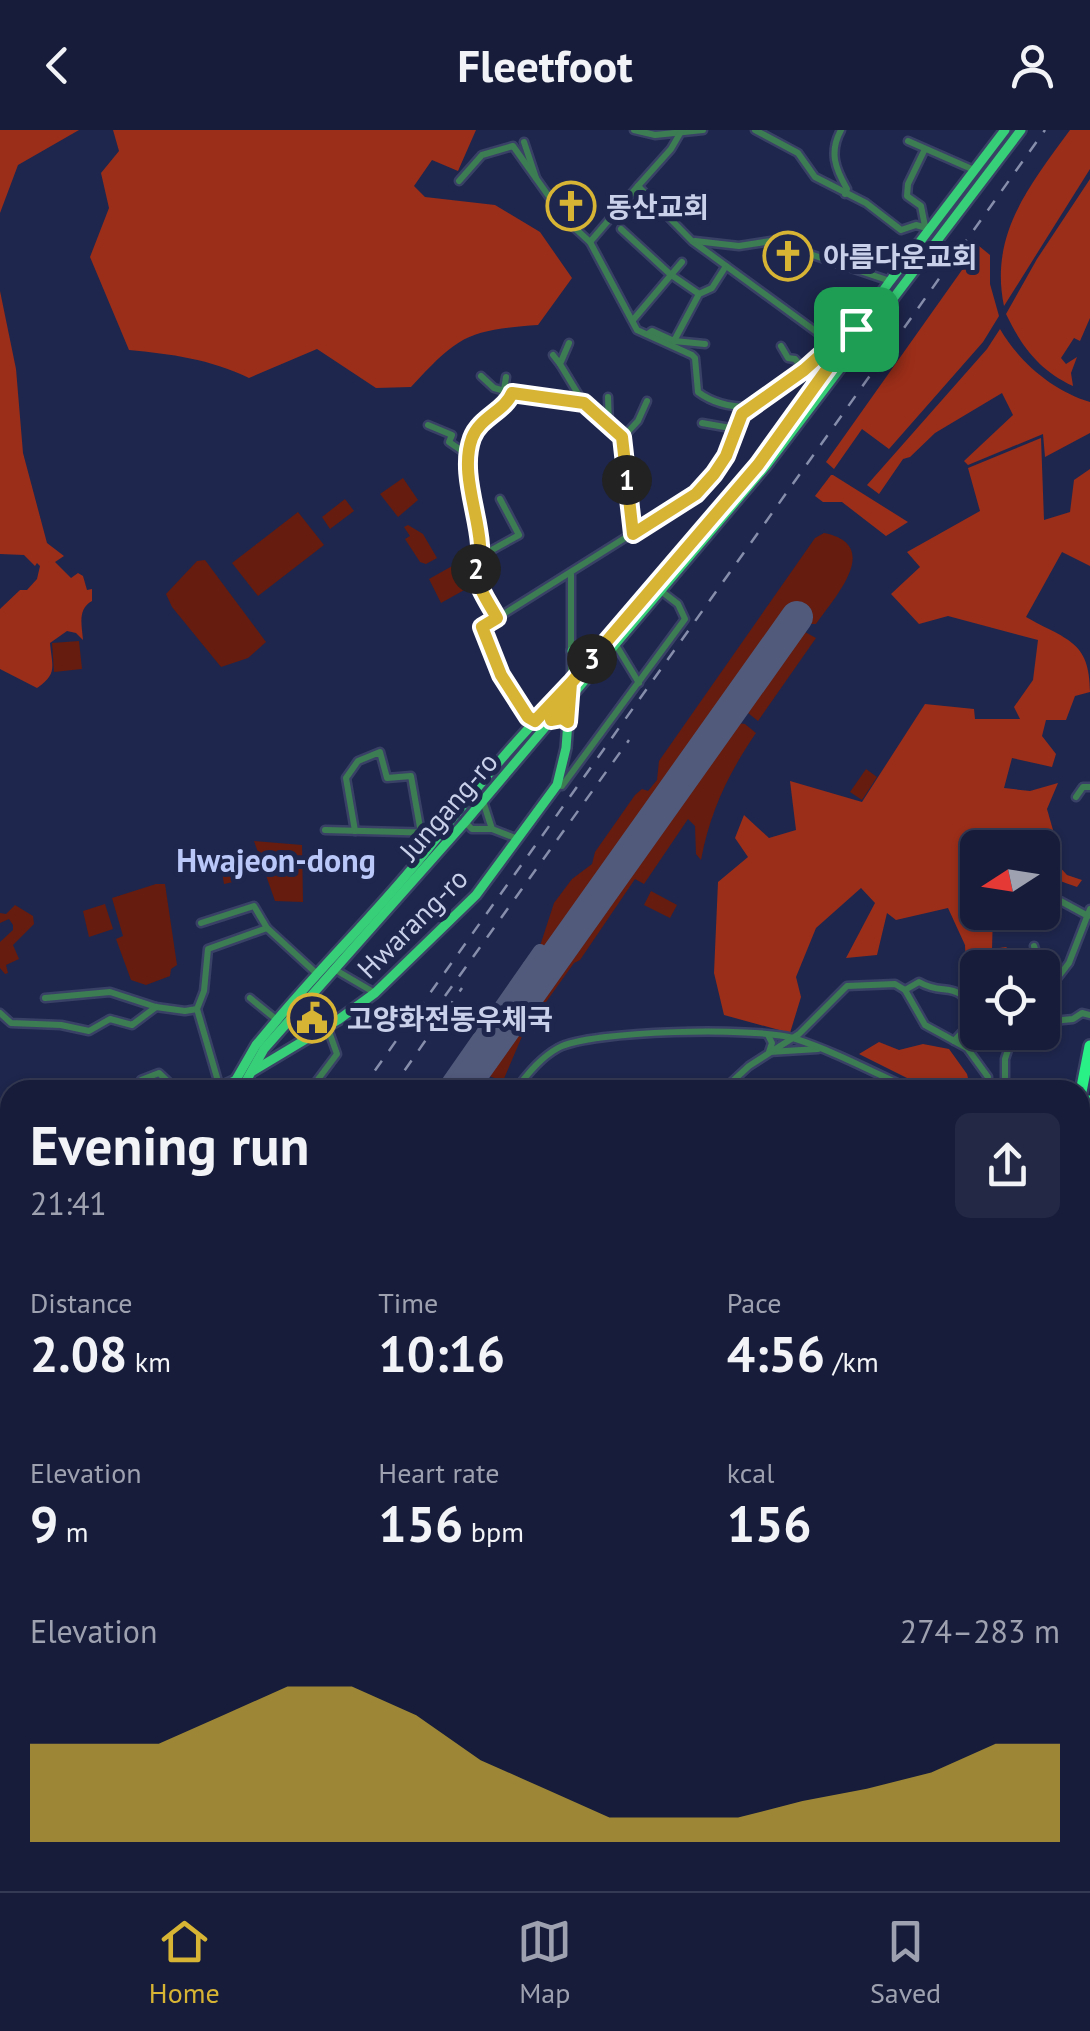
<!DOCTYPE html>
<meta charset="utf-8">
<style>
:root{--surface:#161c3a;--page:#232945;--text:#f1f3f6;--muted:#9ea1af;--line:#353a54;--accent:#d7b434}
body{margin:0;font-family:"PT Sans","Noto Sans KR",sans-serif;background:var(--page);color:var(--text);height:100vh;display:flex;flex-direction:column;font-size:38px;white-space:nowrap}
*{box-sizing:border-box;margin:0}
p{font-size:32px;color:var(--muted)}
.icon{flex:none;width:55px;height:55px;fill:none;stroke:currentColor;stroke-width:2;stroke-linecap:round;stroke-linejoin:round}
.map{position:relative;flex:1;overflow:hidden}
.side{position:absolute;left:0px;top:950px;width:1090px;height:812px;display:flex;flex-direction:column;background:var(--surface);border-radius:30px 30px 0 0;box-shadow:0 2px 8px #0004,0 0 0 2px var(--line)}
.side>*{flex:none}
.needle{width:65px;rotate:258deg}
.tools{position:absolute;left:960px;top:700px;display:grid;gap:20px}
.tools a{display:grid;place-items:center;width:100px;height:100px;border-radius:15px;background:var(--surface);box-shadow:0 2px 8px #0004,0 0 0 2px var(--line);font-size:50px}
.pin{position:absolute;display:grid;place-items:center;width:85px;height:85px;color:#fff;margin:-42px;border-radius:20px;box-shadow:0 5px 15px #0006}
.km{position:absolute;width:50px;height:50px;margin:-25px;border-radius:50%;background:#222;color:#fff;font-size:28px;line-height:50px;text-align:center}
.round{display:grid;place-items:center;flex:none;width:105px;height:105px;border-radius:15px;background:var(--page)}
.overview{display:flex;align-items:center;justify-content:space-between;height:170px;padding:0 30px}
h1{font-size:55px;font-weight:700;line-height:75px}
.figures{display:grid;grid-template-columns:repeat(3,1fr);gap:15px;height:170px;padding:10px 30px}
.figures div{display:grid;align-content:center}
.figures b{font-size:50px;font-weight:700}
.figures small{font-size:28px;font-weight:400}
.figures p{font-size:28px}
.chart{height:280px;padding:20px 30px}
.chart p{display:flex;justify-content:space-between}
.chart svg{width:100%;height:180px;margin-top:10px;fill:var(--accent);opacity:.7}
header{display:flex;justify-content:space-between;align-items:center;height:130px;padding:0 30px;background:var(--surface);font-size:45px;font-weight:700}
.dock{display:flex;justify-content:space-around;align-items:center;height:140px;border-top:2px solid var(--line);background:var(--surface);font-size:28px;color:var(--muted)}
.dock a{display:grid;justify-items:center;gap:5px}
.dock .active{color:var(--accent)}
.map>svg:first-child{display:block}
</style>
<header><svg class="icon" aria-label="back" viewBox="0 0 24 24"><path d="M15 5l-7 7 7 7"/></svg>Fleetfoot<svg class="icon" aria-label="person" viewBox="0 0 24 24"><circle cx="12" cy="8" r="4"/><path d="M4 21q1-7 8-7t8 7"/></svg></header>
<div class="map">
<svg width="1090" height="1761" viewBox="0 0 1090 1761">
<rect width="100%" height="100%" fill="#1e264d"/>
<g fill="#661c0e">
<polygon points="403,348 418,370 398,387 380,364"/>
<polygon points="345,369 354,381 330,399 322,387"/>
<polygon points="298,382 324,415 258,466 232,433"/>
<polygon points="408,395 423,404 437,428 426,434 420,432 405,409 410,406 404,397"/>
<path d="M824,403C884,415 834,468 816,494H810L793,481L546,832L541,827L545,821L540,816L554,773L572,749L592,734L595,722L635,665L642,659L648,661L657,650L659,631L815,408Z"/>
<polygon points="205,430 266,512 248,528 221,537 172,477 166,464 197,431"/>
<polygon points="454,435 466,459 441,473 429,449"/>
<polygon points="805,502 816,508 758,591 748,583 747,570 794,505"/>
<polygon points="79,511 82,539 54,542 52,513"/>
<path d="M737,593L745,594L756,603C728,644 710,682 701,730L696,724L695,696L688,689L644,754L635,749L580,830L574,833L523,904L503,951L483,944L729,597Z"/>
<polygon points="866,639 877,647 862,670 850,662"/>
<polygon points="254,711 302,715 303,772 275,771"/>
<polygon points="237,720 242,750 224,754 219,724"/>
<polygon points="156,754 165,754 177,835 171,839 170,846 146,855 131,850 116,809 123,806 112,768"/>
<polygon points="651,761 677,775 670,788 644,775"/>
<polygon points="105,774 113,799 89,807 83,781"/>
<polygon points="15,775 33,786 34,794 13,815 19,829 6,835 8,843 5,844 0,838 0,812 13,800 13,795 9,789 0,793 0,783 6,784"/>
<polygon points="1080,1469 1090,1474 1090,1547 1080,1541"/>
</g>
<g fill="#9b2e19">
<polygon points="0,0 79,0 18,35 0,83"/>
<path d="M113,0H476L458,41L432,30L414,56L425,67L495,75L540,102L572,148L538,195C468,200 459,205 411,257L376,258L317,219L249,248C210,229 171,224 129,220L90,127L109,78L101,43L119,21Z"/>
<path d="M1070,0H1090V39L1004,176C989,104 1030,55 1070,0Z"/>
<path d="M1090,49V188L1080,211L1074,208L1061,228L1066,234L1077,227L1071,243L1073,256C1039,240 1022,217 1006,184L1037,129Z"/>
<polygon points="979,116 990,125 990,154 999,186 983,212 889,319 862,299 834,339 826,332"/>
<path d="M0,161L16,239L23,323L47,413L64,426L55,432L71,448L78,443L83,446L87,460L92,459V471C77,479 82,496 83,510L76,503L67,501L50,513C52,536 58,544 37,558L0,539V479L20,460H27L37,449L40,436L37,433L35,436L24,425L0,424Z"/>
<path d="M1000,199C1019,232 1053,261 1090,272V303L1045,327L1043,304L968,335L964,331L1013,285L1002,263L935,303L910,327L903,329L879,364L867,355L987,219Z"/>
<path d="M1041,308L1044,390L1070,382L1074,350L1090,339V436L1062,422L1026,487C1066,510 1090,510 1090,562L1075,566L1066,590H1046L1042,606L1056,624L1052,637L1012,628L1004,658L1030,661L1058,653L1047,679L1059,721L1056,733L1067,745L1082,750L1077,757C1050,747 1042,749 1042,718L1006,717L990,711L989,717L978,718V782L993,783L992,819L1006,817L1028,837L978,838L977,863L966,839L965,815L948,778L896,790L887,783L877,825L846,828L875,773L861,758L816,798L796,847L801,867L790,903L724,885L714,843L718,752L748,727L735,708L744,685L769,708L796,700L790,651L862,672L925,574L974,579L975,589H1020L1014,577L1033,550L1038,510L948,486L919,494L891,464L920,437L907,422L980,381L968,338Z"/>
<polygon points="831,345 833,345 908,392 886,406 842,372 823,372 815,366"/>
<polygon points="879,912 899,920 923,914 949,919 967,944 971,960 931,960 859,924"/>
<polygon points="1080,1047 1090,1051 1086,1145 1088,1260 1082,1257 1080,1248"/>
</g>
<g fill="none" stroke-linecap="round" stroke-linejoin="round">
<g stroke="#2d0128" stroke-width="2.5">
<polyline points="0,1105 10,1104"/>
<polyline points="0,1152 10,1157"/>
<polyline points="954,1761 956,1752"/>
</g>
<g stroke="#525a7c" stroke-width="14">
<polyline points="529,837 550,835"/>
<polyline points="454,945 466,953"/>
<polyline points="443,960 540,821"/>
</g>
<polyline stroke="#525a7c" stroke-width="32" points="461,960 797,487"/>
<g stroke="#394166" stroke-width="11">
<g id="minor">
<polyline points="634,0 655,5 703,0"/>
<polyline points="682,0 671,19 638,56 692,111 833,214"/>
<polyline points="755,0 798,23 815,47 866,73 901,100 916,95 930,99"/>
<path d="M841,0C829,22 835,38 847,59L845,64"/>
<polyline points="908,11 974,40"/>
<polyline points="524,12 536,48"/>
<polyline points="924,21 908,54 907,66 921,76 925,96"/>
<path d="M459,51L482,25L513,16L565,89L590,112L637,200L692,225L695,228L698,262C714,274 731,277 749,277"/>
<polyline points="577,99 585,89"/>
<polyline points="621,99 670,144 699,164"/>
<polyline points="695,111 739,116 771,111 890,151"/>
<polyline points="590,112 638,56"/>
<polyline points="633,190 682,132"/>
<polyline points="648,204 652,201 674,211 699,164 712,158 726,136"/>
<polyline points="674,211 705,214"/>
<polyline points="569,213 560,234 583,272"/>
<polyline points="781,216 788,228 795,229 804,240"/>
<polyline points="553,225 560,234"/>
<polyline points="481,246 494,258 512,263"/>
<polyline points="504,260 506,247"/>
<polyline points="608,267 609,295"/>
<polyline points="702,293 736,299"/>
<polyline points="428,295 452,305 449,312 468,325"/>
<polyline points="623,307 638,291 647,271"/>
<polyline points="481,426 519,405 500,369"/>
<polyline points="571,445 571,552"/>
<path d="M497,488L476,445L480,418L471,373L474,366C467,335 463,309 489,284C499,276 507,275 512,263L584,273L623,307L633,404"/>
<polyline points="616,515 639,553"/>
<path d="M535,591C505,572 499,525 483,497L695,364L726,326L742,283L804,240L842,206L855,200"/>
<polyline points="557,655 562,656 685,489 678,474 661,461"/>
<polyline points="1076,667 1083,657 1090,657"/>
<polyline points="483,671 492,699"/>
<polyline points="465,692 472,699 492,699 518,709"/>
<polyline points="325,700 439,703"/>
<polyline points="355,701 346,648 358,631 380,622 387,648 411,646 421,703"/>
<polyline points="1042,761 1088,786"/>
<polyline points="1024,787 1029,782"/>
<polyline points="201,793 254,776 267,798 316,843"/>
<polyline points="1034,816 1041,838"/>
<polyline points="334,839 375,863"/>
<polyline points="1042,842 1051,857"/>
<polyline points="905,860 925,895 967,918 988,947 985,960"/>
<path d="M905,860L919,852C946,868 957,846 976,887"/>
<polyline points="45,868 110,862 156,877 185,881 197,879"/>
<polyline points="250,868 277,890"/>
<polyline points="1042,868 1069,833 1090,779"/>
<polyline points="197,879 204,861 208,819 267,798"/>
<polyline points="197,879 220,958"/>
<polyline points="0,883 11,893 61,895 89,901 110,889 132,895 156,877"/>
<polyline points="1042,892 1073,889 1082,883 1090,885"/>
<polyline points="768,905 772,913 769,922 818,919"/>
<polyline points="954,911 976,887"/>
<polyline points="141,950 159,943 177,960"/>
<polyline points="310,960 337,924 327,896"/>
<path d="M515,960C528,944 540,928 558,918C591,900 756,897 793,908C834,921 873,942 912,960"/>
<polyline points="723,960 749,936 799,904 847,856 895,854 905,860"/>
<polyline points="1005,960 1005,929 1013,905 1008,902"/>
<polyline points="0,1145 10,1148"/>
<polyline points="0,1162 10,1166"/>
<polyline points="1080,1349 1090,1332"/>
<polyline points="1090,1376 1087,1382 1090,1393"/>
<polyline points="0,1410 10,1416"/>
<polyline points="0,1582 10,1588"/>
<polyline points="0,1600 10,1607"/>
<polyline points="0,1694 10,1697"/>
<polyline points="320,1752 335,1761"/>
<polyline points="68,1761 70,1752"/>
<polyline points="454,1761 459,1752"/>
<polyline points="541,1761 546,1752"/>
<polyline points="620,1761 624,1752"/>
<polyline points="677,1761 679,1752"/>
<polyline points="897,1761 900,1752"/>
<polyline points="972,1761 973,1752"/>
</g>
</g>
<g stroke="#394166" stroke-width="14">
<g id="major">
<polyline points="572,521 580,530 590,529"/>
<polyline points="253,941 338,890 375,863 476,765 557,655 566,618 570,565"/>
<polyline points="214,960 234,951"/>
<path d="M230,960L256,915L277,890C323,835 374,785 419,730C466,672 511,613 564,562L758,335L890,151L1005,0"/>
<polyline points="241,960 264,919 465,692 766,336 1021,0"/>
<polyline points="0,1005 10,1007"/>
<polyline points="0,1406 10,1387"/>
<polyline points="0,1436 10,1419"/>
</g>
</g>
<g stroke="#394166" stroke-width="16">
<g id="highway">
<polyline points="1080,967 1090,916"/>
<polyline points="1080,1323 1090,1327"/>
<polyline points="916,1761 918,1752"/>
<polyline points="928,1761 930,1752"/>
</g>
</g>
<use href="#minor" stroke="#3d7d53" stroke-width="6"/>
<use href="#major" stroke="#37d078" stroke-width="9"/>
<use href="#highway" stroke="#29f186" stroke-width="11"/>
<g stroke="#868eac" stroke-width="2.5" stroke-dasharray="12 12" stroke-linecap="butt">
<polyline points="445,866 629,610"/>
<polyline points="361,960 1045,0"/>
<polyline points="391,960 462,858"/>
<polyline points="1090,1098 1090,1223"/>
<polyline points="14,1761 17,1752"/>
<polyline points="43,1761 46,1752"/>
</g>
<g stroke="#394166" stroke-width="16" stroke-linecap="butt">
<polyline id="highway-bridge" points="1080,1018 1089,971"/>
</g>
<use href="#highway-bridge" stroke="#29f186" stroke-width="11"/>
</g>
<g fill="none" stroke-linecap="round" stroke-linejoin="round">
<g stroke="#fff" stroke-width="20">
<path id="route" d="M856,199L842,206L804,240L742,284L726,326L714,344L696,364L633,404L622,307L584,273L512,263C505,281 480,287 472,308C460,341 478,382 480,415C481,426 474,435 476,446C479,460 490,475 497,488L482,497L501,545L528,587L535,591L571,553L568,592L562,588L551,590L570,564L571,553L758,335L856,199"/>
</g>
<use href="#route" stroke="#d7b434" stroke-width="12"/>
</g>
<defs>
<g id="church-ring" transform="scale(2.5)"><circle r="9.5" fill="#1e264d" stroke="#d7b434" stroke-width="1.5"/><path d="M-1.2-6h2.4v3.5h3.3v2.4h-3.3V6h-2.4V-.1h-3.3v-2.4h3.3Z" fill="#d7b434"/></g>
<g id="civic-ring" transform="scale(2.5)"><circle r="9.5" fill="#1e264d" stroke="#d7b434" stroke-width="1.5"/><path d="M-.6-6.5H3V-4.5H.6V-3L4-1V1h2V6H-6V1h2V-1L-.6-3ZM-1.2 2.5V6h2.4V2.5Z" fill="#d7b434"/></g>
</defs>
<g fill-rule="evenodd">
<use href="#church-ring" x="571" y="76"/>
<use href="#church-ring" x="788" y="126"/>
<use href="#civic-ring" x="312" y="888"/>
</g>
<g text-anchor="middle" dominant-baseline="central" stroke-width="10" stroke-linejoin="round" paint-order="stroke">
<g font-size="28" font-weight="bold" fill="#c9d1ea" stroke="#1e264d" text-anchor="start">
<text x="606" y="76">동산교회</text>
<text x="823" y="126">아름다운교회</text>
<text x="347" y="888">고양화전동우체국</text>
</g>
<g font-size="28" fill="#c9d1ea" stroke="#1e264d">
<text transform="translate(448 676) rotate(-49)">Jungang-ro</text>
<text transform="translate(412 793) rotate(-45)">Hwarang-ro</text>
</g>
<g font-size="32" font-weight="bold" fill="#b9c7f9" stroke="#1e264d">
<text x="276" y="730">Hwajeon-dong</text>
</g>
</g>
</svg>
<div class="tools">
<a><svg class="needle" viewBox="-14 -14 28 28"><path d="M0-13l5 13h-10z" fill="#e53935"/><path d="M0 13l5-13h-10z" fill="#9ea1af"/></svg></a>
<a><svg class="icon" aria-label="locate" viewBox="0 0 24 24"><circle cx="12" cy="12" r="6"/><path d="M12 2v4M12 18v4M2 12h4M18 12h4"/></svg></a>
</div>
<div class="pin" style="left:856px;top:199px;background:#1e9e55"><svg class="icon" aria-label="arrive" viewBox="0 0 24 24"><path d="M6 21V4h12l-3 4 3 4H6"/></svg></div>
<b class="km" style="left:627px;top:350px">1</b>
<b class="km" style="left:476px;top:439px">2</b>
<b class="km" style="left:592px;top:529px">3</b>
<section class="side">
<div class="overview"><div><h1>Evening run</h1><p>21:41</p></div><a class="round"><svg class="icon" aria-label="share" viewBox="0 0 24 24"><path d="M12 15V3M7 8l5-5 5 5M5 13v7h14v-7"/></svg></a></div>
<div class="figures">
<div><p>Distance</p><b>2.08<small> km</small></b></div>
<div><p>Time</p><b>10:16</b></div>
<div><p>Pace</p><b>4:56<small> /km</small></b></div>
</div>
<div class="figures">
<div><p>Elevation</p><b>9<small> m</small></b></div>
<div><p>Heart rate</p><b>156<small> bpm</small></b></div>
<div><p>kcal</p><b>156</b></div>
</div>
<div class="chart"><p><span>Elevation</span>274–283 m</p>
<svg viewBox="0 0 160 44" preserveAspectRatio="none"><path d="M0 44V20L10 20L20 20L30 13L40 6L50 6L60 13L70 24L80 31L90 38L100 38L110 38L120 34L130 31L140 27L150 20L160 20V44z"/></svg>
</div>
</section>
</div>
<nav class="dock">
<a class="active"><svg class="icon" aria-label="home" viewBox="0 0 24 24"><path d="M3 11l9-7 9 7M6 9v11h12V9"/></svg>Home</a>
<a><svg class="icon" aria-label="map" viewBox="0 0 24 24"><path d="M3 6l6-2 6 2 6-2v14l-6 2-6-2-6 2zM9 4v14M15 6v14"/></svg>Map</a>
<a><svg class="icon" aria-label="saved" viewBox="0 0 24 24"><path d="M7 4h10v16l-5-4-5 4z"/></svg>Saved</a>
</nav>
